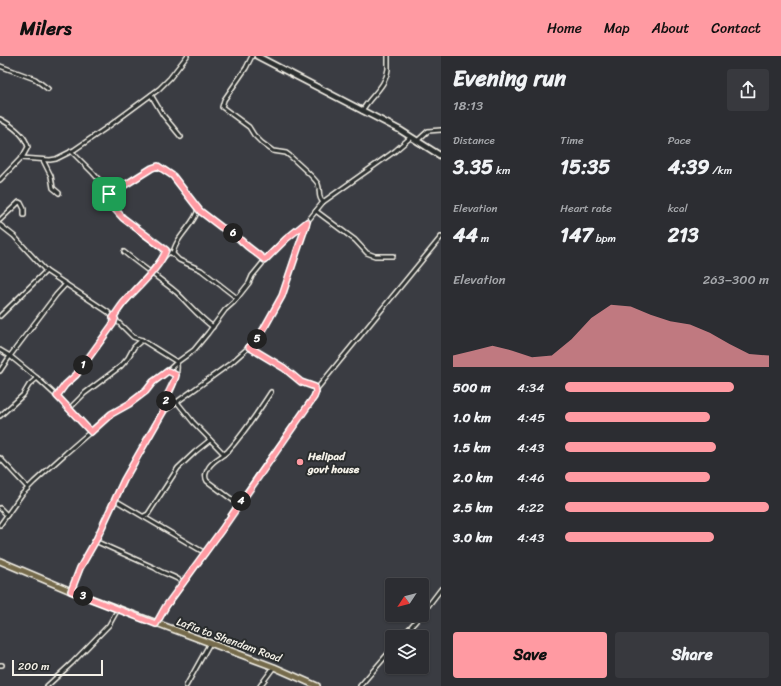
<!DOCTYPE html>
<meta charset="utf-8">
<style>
:root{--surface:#2c2d32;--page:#38393e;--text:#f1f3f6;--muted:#a6a8ac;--line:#48494d;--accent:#ff9aa2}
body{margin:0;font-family:Sriracha,sans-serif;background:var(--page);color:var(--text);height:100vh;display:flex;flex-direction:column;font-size:15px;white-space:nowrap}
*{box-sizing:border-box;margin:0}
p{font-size:13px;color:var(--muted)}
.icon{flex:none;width:22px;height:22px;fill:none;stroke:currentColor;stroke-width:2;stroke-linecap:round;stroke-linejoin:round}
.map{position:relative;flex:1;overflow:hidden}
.details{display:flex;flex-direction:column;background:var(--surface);width:340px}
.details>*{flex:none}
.needle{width:26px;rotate:234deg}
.controls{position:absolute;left:385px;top:522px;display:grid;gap:8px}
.controls a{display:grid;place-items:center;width:44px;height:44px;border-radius:4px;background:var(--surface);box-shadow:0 1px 3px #0004,0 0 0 1px var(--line);font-size:20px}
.scale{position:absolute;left:12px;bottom:10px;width:91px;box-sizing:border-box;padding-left:4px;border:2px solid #f4f1e8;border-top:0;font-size:11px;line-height:14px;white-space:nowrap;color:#f4f1e8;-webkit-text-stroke:3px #2a2d2e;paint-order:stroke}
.pin{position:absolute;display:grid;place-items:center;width:34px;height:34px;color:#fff;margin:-17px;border-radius:8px;box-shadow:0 2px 6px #0006}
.km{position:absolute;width:20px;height:20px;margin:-10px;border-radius:50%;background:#222;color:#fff;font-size:11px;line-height:20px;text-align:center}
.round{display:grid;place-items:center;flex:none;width:42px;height:42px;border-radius:4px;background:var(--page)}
.headline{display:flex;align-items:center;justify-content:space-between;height:68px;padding:0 12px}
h1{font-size:22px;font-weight:700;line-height:30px}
.stats{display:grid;grid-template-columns:repeat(3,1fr);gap:6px;height:68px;padding:4px 12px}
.stats div{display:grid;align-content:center}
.stats b{font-size:20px;font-weight:700}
.stats small{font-size:11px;font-weight:400}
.stats p{font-size:11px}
.chart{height:112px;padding:8px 12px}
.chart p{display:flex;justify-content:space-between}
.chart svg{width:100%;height:72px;margin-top:4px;fill:var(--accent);opacity:.7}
.primary-button{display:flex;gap:8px;margin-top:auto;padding:8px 12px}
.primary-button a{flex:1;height:46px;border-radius:4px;background:var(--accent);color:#111;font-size:16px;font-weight:700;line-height:46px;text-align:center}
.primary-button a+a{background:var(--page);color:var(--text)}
ul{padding:0 12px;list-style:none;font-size:13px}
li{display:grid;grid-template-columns:64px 48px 1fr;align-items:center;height:30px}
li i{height:10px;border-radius:5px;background:var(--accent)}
header{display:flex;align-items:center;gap:24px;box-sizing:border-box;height:56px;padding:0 20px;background:var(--accent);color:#111}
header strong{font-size:19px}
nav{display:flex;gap:22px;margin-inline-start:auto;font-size:14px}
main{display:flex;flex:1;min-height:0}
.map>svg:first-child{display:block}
</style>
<header>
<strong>Milers</strong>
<nav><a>Home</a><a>Map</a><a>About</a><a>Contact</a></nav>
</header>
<main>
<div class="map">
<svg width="441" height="630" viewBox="0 0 441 630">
<rect width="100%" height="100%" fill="#3a3c42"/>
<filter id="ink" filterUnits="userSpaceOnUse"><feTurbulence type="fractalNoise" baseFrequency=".025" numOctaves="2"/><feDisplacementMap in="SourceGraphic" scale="8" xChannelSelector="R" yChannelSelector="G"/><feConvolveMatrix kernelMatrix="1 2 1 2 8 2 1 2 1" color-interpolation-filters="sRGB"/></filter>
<g filter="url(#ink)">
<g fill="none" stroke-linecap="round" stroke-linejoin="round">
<g stroke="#f4f1e8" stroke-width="6">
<g id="street">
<path d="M252,0L246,12L224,44L222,51L249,71L254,79L262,87L273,95L286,97L290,100C297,107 314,121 318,128C321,135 317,141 323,146"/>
<polyline points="0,10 35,23 48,33"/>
<polyline points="151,39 163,59 181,81"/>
<path d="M362,55C370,40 386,31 388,13C388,8 388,4 388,0"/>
<path d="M0,63C11,69 25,78 28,91L23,100L0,124"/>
<polyline points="417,85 428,75 441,74"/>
<polyline points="71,95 93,117 108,134 112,150 124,163 163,193 173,198 179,204 201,214 237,242"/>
<polyline points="21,102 50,104 56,103 74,94 109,70 159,33 170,22 187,0"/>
<polyline points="43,104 51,120 53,132 59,137"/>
<polyline points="109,138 117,134 152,112 158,110 173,120 200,155 221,171 235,179 247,190 265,204"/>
<polyline points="316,155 355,184 367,197 375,200 393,200"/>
<polyline points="0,164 19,146 21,147 24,153 24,159"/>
<polyline points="0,169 14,180 46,215 0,260"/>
<path d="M124,196C141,210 159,222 176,236C189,248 199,261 213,271"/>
<path d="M173,198C175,181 196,167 198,153"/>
<path d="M46,215L108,256L133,281L142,284L177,306C178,315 176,323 172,332C169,340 162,347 163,356"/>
<polyline points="66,228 56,239 10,300 37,322 62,345 91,376"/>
<path d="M113,262C123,247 135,235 147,221C154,213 160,202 170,196"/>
<polyline points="0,294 10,300 0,315"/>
<polyline points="316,334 441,181"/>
<polyline points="57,340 65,329 77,319 113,268 115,263"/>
<polyline points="177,346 193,366 224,398"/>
<polyline points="69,353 85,337 121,310 128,302 134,291 142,284"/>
<polyline points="0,360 23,339 29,329 37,322"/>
<polyline points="0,402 28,432"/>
<polyline points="115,444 205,497"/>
<polyline points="238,448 314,341 316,335 315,331 301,326 284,312 249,291"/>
<polyline points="0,452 7,459"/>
<polyline points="144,460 148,458 178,412 195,396 210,384"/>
<polyline points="0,469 22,438 34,426 66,397 111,358 129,348 146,335 153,326 163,319 176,307 194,294 208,277 225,254 234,246 249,227 252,220 270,198 286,183 307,166 323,146 395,95 411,81"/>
<path d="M95,485L155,512C164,519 175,519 183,527"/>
<polyline points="71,535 80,512 96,484 124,424 163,356 231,307 258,283 282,240 307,167"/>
<polyline points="422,558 441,533"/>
<path d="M156,568L166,551L223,472L238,448L207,425C204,420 206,416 209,411C214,403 222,401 228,395C244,377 258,356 271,336"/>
<polyline points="402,581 421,559"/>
<polyline points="0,609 2,609"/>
<polyline points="47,630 72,607 109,569 118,553"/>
<polyline points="186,630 210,587"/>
<polyline points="260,630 274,611"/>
<polyline points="360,630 392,593"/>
</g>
</g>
<g stroke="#f4f1e8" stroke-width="8">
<polyline id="secondary" points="257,0 400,74 441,100"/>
</g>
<g stroke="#f4f1e8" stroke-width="8">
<polyline id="primary" points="0,505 71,535 274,611 317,630"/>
</g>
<use href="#street" stroke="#2a2d2e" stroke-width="3"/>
<use href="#secondary" stroke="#2a2d2e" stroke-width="4.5"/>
<use href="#primary" stroke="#746b4b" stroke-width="5"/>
</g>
</g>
<g fill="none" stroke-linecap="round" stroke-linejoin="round" filter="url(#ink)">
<g stroke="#fff" stroke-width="8">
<path id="route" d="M158,110L173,120L200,155L221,171L235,179L247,190L265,204L286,183L307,166L282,240L258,283L249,291L284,312L301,326L315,331L316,336L314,341L223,472L166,550L156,568L71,535L80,512L96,484L124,424L163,356C161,346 174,330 176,319L168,315L153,326L146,335L129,348L111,358L91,376L57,340L65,329L76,319L113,268L115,263L113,262C117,256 121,249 126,244C138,231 161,210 166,194L123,162L112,150L109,143V138L117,134L152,112Z"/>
</g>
<use href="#route" stroke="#ff9aa2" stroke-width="5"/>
</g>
<circle fill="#ff9aa2" stroke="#2a2d2e" stroke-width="1.5" cx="300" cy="406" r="4"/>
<g text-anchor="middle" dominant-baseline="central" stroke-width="4" stroke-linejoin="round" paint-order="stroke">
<g font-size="11" font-weight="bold" fill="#f4f1e8" stroke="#2a2d2e" text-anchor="start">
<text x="308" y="400">Helipad<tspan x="308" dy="13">govt house</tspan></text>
</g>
<g font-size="11" fill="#f4f1e8" stroke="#2a2d2e">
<text transform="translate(229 584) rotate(20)">Lafia to Shendam Road</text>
</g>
</g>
</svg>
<div class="controls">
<a><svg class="needle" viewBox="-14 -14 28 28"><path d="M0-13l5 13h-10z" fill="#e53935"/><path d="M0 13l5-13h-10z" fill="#a6a8ac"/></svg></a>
<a><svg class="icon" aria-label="layers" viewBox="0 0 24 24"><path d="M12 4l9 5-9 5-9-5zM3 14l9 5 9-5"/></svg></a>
</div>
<div class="scale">200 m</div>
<div class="pin" style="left:109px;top:138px;background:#1e9e55"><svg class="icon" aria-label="arrive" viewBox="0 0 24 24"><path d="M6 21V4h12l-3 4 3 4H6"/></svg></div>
<b class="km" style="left:83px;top:309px">1</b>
<b class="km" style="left:166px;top:345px">2</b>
<b class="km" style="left:83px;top:540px">3</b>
<b class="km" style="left:241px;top:445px">4</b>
<b class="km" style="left:257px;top:283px">5</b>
<b class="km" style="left:233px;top:177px">6</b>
</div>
<section class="details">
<div class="headline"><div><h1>Evening run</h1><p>18:13</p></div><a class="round"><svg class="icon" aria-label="share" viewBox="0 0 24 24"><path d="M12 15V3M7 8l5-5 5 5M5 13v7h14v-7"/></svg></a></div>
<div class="stats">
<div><p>Distance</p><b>3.35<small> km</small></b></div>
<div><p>Time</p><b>15:35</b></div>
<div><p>Pace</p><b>4:39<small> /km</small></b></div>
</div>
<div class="stats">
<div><p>Elevation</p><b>44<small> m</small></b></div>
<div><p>Heart rate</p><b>147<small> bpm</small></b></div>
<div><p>kcal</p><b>213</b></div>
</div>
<div class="chart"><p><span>Elevation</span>263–300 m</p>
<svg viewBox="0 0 160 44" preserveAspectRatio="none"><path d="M0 44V37L10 34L20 31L30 34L40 38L50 37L60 27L70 14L80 6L90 7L100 12L110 16L120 18L130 23L140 30L150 36L160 37V44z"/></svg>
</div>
<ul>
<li><b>500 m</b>4:34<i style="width:83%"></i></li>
<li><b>1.0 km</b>4:45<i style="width:71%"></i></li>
<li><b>1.5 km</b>4:43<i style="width:74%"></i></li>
<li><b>2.0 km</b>4:46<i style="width:71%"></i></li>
<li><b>2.5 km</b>4:22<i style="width:100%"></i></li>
<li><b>3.0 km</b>4:43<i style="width:73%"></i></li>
</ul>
<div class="primary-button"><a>Save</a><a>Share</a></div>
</section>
</main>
